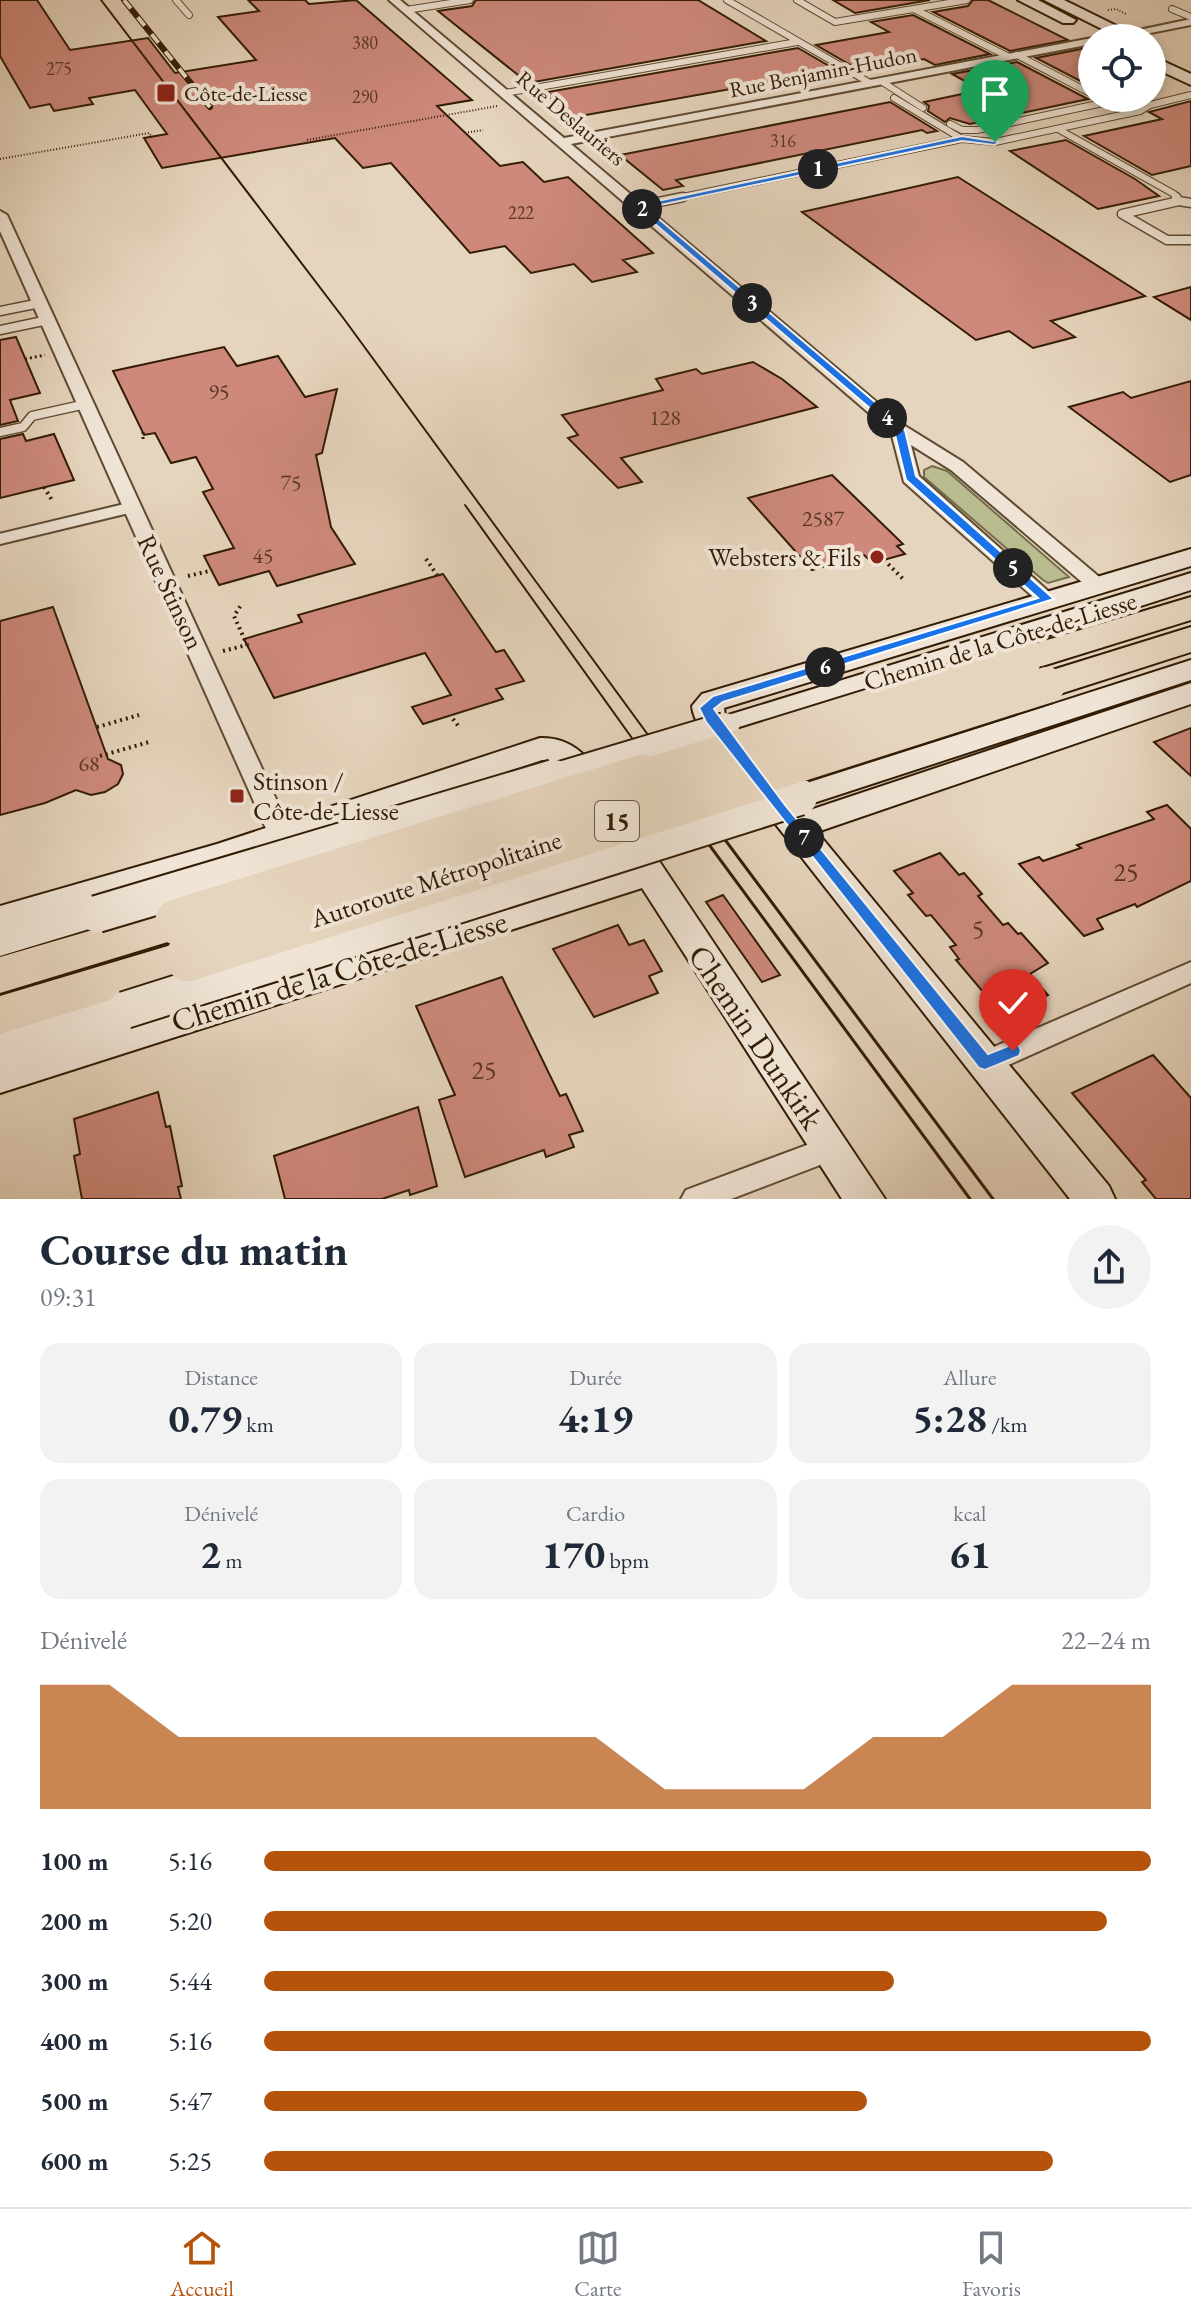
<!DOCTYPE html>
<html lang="fr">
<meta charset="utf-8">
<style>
:root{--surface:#fff;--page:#f2f2f3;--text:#1f2937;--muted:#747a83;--line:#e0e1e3;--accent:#b45309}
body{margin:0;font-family:"EB Garamond",serif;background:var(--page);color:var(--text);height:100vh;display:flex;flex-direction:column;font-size:30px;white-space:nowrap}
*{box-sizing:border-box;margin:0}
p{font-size:26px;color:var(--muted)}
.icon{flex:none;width:44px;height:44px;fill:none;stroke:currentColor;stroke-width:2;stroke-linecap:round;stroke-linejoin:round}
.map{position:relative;height:1199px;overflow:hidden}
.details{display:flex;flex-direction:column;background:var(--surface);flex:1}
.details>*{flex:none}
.fabs{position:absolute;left:1078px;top:24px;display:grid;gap:16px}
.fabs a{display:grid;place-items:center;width:88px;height:88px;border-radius:50%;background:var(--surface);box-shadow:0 4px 12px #0003;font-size:40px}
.pin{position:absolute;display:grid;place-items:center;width:68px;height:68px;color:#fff;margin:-82px -34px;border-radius:50% 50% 50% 0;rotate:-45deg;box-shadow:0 0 8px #0007}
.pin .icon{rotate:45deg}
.km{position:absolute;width:40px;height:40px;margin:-20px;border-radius:50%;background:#222;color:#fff;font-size:22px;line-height:40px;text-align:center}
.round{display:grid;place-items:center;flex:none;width:84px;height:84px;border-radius:42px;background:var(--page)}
.overview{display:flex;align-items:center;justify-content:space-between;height:136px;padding:0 40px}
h1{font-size:44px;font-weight:700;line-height:60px}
.stats{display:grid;grid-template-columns:repeat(3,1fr);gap:12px;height:136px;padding:8px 40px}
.stats div{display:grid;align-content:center;border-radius:20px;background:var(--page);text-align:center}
.stats b{font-size:40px;font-weight:700}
.stats small{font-size:22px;font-weight:400}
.stats p{font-size:22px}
.chart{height:224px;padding:16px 40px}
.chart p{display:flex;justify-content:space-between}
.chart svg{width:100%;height:144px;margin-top:8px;fill:var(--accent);opacity:.7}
ul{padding:0 40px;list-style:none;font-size:26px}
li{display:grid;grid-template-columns:128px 96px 1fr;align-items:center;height:60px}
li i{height:20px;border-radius:10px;background:var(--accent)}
.menu{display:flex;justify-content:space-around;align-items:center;height:112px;border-top:2px solid var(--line);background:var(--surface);font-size:22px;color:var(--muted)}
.menu a{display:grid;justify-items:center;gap:4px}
.menu .on{color:var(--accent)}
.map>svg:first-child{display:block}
</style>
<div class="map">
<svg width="1191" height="1199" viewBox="0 0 1191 1199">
<rect width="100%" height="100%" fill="#e6d5be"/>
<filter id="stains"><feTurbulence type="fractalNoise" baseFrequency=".0025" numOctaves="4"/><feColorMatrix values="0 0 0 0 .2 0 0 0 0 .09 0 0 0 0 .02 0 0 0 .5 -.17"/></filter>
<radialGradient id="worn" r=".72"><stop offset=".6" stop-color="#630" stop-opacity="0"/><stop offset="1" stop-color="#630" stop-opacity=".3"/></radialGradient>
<polygon fill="#b9bc8f" stroke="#766c4a" stroke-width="2" points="932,466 947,471 1069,577 1048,583 1043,580 924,477 924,470"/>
<g fill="#ce897c" stroke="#321c04" stroke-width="2">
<polygon points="0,0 37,0 70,50 148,38 175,73 256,60 218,17 259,11 248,0 305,0 309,4 356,0 472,100 437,106 500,166 523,162 544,182 568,177 653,253 623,260 637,272 592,282 574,264 531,273 505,246 470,253 391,163 363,168 335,138 162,168 144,138 167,134 135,90 89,98 93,104 54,111 50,104 30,108 0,56"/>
<polygon points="476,0 698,0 766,41 528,83 438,11 472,6"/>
<polygon points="833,0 930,0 855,13"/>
<polygon points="973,0 988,0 1068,40 1010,51 933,12 968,6"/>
<polygon points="913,15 990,54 935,65 924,59 889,65 883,62 854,67 816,45 889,32 871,22"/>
<polygon points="798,48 836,70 575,117 542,93"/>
<polygon points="1086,48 1092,51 1092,87 1036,58"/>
<polygon points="1017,62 1088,99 970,124 950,118 945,122 928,111 929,106 924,102 981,90 952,74"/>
<polygon points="1191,101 1191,166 1152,175 1084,136 1162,119 1149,112"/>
<polygon points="890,102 937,131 927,133 922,130 676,180 683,186 663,190 620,155"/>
<polygon points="1066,140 1135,179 1159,196 1098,209 1010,151"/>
<polygon points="958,177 1145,296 1051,321 1075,337 1033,348 1009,331 976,340 802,212"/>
<polygon points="1191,287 1191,320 1154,297"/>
<polygon points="16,337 40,393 10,400 18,421 0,425 0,340"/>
<polygon points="224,347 237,366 278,356 305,397 337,389 322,453 316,455 331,527 355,564 277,586 269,571 219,585 204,556 234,548 203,492 213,489 196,457 171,463 155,433 144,435 113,371"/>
<polygon points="753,362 782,379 817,407 621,458 642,482 618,488 568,438 578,435 562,415 663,390 656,379 696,369 702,374"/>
<polygon points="1191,381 1191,475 1170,482 1069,407 1123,392 1131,398"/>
<polygon points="23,434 26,441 54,434 74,480 0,498 0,439"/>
<polygon points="832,475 903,544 897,546 905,554 873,563 864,555 812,570 748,498"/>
<polygon points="443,574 496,652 504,650 524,681 496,689 503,699 423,724 412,707 451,695 425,653 274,698 244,639 302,622 298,615"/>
<polygon points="53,607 108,759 121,765 123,774 118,784 105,792 91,795 76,790 45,803 0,815 0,621"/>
<polygon points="1191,728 1191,776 1154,742"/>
<polygon points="1167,805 1191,829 1191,881 1137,907 1135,904 1097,919 1103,929 1084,936 1019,864 1039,857 1043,861 1081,848 1077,845 1154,819 1147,812"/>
<polygon points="940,853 959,875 964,873 982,894 978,896 1003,925 1008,923 1018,934 1021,933 1048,963 1030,974 1048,995 1022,1006 1004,984 984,993 956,960 959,959 950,947 956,945 931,915 926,916 908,895 913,893 894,871"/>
<polygon points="723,895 780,975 762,982 706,902"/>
<polygon points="618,925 629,945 644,940 662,971 649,976 658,993 594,1017 553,949"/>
<polygon points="502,977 560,1096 566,1094 583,1131 569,1135 574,1147 546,1157 544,1150 465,1177 439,1100 455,1095 416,1006"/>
<polygon points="1153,1055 1191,1098 1191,1199 1156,1199 1142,1182 1146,1180 1072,1093"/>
<polygon points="158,1092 166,1127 170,1126 182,1186 178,1187 181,1199 82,1199 74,1156 80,1154 74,1119"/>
<polygon points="418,1107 437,1186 410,1195 409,1190 382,1199 285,1199 274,1156"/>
</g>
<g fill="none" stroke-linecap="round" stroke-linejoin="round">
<g stroke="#5f4a32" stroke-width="8">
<g id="lane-far2">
<polyline points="176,0 189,15"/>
<polyline points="727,0 870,83"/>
<polyline points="797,0 835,22 967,0"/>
<polyline points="914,9 1009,57"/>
<polyline points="1172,9 1191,17"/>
<polyline points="406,10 470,0"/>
<polyline points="1017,55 1092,94"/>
<polyline points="881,81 923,108"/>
<polyline points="505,93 797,42"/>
<polyline points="1107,102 1147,98"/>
<polyline points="950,124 962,130 977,130 1107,102 1100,98"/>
<polyline points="1058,129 1174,194 1177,199"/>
<polyline points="962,139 995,142 1140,111 1150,105 1191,95"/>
<polyline points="673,199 962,139 894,98"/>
</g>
</g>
<g stroke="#5f4a32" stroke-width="11">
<g id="lane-far1">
<polyline points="1176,197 1179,201 1191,203"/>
<polyline points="1179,201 1122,214 1167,240 1191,240"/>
<polyline points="639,206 683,197"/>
<polyline points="0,311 40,303"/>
<polyline points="0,330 48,320"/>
<polyline points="0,432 23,427 32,416 86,404"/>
</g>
</g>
<g stroke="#5f4a32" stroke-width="14">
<polyline id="lane" points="0,539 133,507"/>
</g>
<g stroke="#5f4a32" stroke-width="4">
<g id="street">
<polygon points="389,0 400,0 564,138 1092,38 1094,38 1092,44 571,144 905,426 963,462 1104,581 1107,585 1104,589 1090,589 951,470 911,445 919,476 1057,599 1047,605 1040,603 904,482 891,432"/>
<polygon points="1191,19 1191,25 1125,38 1101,38"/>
<polygon points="0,211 7,215 299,849 295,855 287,858 279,855 275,849 0,231"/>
<polygon points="1191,962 1191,983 995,1071 985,1074 975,1071 971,1063 975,1055"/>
<polygon points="831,1136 841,1139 845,1148 841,1157 731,1199 681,1199 686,1190"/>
</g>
</g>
<g stroke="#321c04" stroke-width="4">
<g id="secondary">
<polygon points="1018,0 1038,0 1076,20 1073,23 1063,23"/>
<polygon points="1044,0 1064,0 1141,38 1120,38"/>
<polygon points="1152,56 1191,74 1191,85 1152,67"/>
<path d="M1191,549V566L724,708L725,716L1191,573V590L738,734L747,746L742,754C735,755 730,758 723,754C710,748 693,720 692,706L702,694Z"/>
<path d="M1191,660V680L798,808L801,813L1191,683V704L817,832L1109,1186L1115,1199H1070L748,789L753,781C769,776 775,780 785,793L788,789Z"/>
<path d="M540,738C575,737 592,761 608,788L603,796C566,807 574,759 542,760L235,864L103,902L109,905L114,914L109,923L0,956V906L217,844Z"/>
<polygon points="623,821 635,825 885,1199 842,1199 642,888 0,1093 0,1032 125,995 138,999 143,1010 139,1018 628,867 606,833 611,825"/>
</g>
</g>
<g stroke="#321c04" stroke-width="4">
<g id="highway">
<polygon points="1191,597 1191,620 1023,672 1010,669 1004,660 1010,651"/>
<polygon points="1191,627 1191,652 1047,698 1033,694 1028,685 1033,676"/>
<polygon points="178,905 194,910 200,922 194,934 0,993 0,957"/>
<polygon points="188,940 204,945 211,958 204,971 0,1034 0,996"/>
</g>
</g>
<g stroke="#321c04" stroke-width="2" stroke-dasharray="1 2" stroke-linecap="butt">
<polyline points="1108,10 1116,9 1126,14"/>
<polyline points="465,133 483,130"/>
<polyline points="307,140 497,106"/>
<polyline points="0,159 149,133 152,137"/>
</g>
<g stroke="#321c04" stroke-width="3" stroke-dasharray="2 3" stroke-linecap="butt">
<polyline points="25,359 45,355"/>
<polyline points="143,432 143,442"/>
</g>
<g stroke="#321c04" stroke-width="4" stroke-dasharray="2 4" stroke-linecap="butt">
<polyline points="44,487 53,502"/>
<polyline points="426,559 437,575"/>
<polyline points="884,560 905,581"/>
<polyline points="188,576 209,571"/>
<polyline points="223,651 247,645 234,616 241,605"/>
<polyline points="453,719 459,727"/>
<polyline points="97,727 139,715"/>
<polyline points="100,756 149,742"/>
</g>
<use href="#lane-far2" stroke="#efe4d5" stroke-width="6"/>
<use href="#lane-far1" stroke="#efe4d5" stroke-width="8"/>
<use href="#lane" stroke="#efe4d5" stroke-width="10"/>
<use href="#street" fill="#efe4d5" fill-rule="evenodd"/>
<use href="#secondary" fill="#efe4d5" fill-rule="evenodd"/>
<use href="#highway" fill="#e6d5be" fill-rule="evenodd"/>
<g stroke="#321c04" stroke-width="2">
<polyline points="101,0 344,319 681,780"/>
<polyline points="465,505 662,780"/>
</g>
<g stroke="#321c04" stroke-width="3">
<polyline points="660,778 970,1199"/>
<polyline points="679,778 993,1199"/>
</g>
<g stroke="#321c04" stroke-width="6">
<polyline id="rail" points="124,0 210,107"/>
</g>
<use href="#rail" stroke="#efe4d5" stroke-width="4" stroke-dasharray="11" stroke-linecap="butt"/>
<g stroke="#321c04" stroke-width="32" stroke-linecap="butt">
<polyline id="secondary-bridge-far1" points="547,780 725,727"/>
</g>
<g stroke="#321c04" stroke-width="40" stroke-linecap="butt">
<g id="secondary-bridge">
<polyline points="97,914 554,778"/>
<polyline points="125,1010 799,797"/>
</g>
</g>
<g stroke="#321c04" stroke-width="40" stroke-linecap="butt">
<g id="highway-bridge-far1">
<polyline points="636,780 1023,660"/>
<polyline points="748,780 1047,685"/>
</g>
</g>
<g stroke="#321c04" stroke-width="50" stroke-linecap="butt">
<g id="highway-bridge">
<polyline points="178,922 642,778"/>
<polyline points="188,958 754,778"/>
</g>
</g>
<use href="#secondary-bridge-far1" stroke="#efe4d5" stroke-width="28"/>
<use href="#secondary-bridge" stroke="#efe4d5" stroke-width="36"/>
<use href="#highway-bridge-far1" stroke="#e6d5be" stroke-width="36"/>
<use href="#highway-bridge" stroke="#e6d5be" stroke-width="46"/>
</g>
<polygon fill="#1a73e8" stroke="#fff" stroke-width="2" points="962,136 999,142 995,145 962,141 646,208 888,413 905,430 916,476 1054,599 723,702 714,709 785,805 988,1054 1013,1044 1019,1046 1021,1051 1019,1056 985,1070 979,1068 706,722 699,708 713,696 1038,598 906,480 894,431 880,417 634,206"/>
<g fill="#8f2418" stroke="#efe4d5" stroke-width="3">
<rect x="156" y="83" width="20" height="20" rx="4"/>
<circle cx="877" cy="557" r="8"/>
<rect x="229" y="788" width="16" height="16" rx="4"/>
</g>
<g text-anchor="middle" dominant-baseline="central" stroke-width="8" stroke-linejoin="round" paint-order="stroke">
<g font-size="18" fill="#593722">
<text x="365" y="42">380</text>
<text x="59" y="68">275</text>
<text x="365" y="96">290</text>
<text x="783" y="140">316</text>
<text x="521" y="212">222</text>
</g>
<g font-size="22" fill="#321c04" stroke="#efe4d5">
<text transform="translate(823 72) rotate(-11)">Rue Benjamin-Hudon</text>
<text transform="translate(571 118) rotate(40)">Rue Deslauriers</text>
</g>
<g font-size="22" fill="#321c04" stroke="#efe4d5" text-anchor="start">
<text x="184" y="93">Côte-de-Liesse</text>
</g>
<g font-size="22" fill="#593722">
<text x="219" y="391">95</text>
<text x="665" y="417">128</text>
<text x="291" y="482">75</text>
<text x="823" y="518">2587</text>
<text x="263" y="555">45</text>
<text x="89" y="763">68</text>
</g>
<rect fill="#efe4d5" stroke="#6b5843" stroke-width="2" x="595" y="801" width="44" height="40" rx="6"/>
<g font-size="24" font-weight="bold" fill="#321c04">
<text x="617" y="821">15</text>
</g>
<g font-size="26" fill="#321c04" stroke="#efe4d5" text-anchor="end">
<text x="861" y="557">Websters &amp; Fils</text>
<text x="253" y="781" text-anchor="start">Stinson /<tspan x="253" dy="30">Côte-de-Liesse</tspan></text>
</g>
<g font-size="26" fill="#321c04" stroke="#efe4d5">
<text transform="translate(171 592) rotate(65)">Rue Stinson</text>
<text transform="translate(1000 641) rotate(-17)">Chemin de la Côte-de-Liesse</text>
<text transform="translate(436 879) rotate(-18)">Autoroute Métropolitaine</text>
</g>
<g font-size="26" fill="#593722">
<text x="1126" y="872">25</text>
<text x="978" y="929">5</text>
<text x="484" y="1070">25</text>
</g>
<g font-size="32" fill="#321c04" stroke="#efe4d5">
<text transform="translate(339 971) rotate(-17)">Chemin de la Côte-de-Liesse</text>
<text transform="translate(756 1037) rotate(56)">Chemin Dunkirk</text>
</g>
</g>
<rect width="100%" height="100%" filter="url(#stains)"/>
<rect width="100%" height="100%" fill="url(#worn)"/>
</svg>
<div class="fabs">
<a><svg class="icon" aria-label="locate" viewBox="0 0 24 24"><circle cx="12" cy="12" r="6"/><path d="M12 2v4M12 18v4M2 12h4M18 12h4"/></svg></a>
</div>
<div class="pin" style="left:995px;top:142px;background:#1e9e55"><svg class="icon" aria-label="arrive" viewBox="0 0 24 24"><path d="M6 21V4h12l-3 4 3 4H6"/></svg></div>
<div class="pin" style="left:1013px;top:1051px;background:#d93025"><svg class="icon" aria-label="check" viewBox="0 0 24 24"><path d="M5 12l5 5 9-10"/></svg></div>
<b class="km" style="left:818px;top:169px">1</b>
<b class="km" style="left:642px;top:209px">2</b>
<b class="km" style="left:752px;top:303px">3</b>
<b class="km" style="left:887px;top:418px">4</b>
<b class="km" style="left:1013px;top:568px">5</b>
<b class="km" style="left:825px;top:667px">6</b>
<b class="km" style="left:804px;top:838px">7</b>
</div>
<section class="details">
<div class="overview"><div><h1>Course du matin</h1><p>09:31</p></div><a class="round"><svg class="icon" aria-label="share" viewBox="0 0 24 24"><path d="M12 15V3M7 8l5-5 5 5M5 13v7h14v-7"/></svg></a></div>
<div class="stats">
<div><p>Distance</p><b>0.79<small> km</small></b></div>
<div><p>Durée</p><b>4:19</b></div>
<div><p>Allure</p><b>5:28<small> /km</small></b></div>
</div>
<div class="stats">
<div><p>Dénivelé</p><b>2<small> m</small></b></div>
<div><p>Cardio</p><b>170<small> bpm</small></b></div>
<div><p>kcal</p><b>61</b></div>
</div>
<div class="chart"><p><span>Dénivelé</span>22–24 m</p>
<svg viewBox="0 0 160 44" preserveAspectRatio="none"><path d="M0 44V6L10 6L20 22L30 22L40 22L50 22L60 22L70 22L80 22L90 38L100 38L110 38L120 22L130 22L140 6L150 6L160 6V44z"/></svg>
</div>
<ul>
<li><b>100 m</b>5:16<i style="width:100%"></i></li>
<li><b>200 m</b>5:20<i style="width:95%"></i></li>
<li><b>300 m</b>5:44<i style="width:71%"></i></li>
<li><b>400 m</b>5:16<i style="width:100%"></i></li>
<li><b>500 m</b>5:47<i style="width:68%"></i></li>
<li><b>600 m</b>5:25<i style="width:89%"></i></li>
</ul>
</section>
<nav class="menu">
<a class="on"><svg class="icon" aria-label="home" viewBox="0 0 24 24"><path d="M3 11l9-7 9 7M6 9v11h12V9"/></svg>Accueil</a>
<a><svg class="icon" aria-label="map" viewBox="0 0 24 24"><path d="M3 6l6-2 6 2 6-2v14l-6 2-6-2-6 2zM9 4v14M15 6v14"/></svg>Carte</a>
<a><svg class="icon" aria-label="saved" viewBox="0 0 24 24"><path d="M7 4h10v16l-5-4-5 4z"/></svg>Favoris</a>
</nav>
